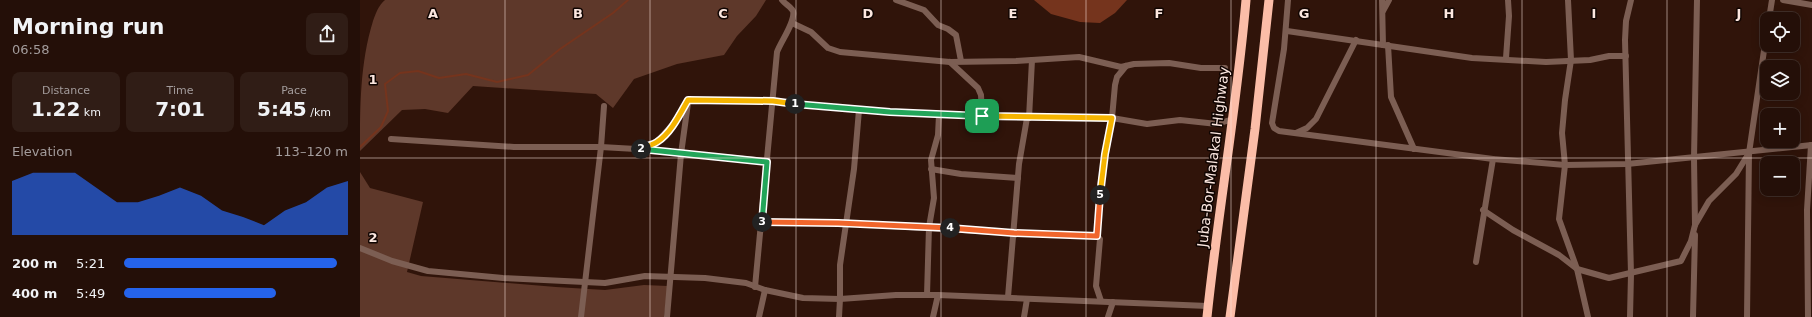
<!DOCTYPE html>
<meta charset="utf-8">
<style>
:root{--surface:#240f08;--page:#301d16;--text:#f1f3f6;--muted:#a39c9c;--line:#412f29;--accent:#2563eb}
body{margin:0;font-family:"DejaVu Sans",sans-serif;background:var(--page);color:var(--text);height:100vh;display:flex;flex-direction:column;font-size:15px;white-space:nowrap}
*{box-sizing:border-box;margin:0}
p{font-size:13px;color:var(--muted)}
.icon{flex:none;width:22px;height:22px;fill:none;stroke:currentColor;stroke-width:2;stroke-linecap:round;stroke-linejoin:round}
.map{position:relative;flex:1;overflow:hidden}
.side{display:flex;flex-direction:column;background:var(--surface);width:360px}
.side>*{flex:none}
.controls{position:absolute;left:1400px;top:12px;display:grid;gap:8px}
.controls a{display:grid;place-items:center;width:40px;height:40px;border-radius:8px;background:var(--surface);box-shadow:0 2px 10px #0003,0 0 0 1px var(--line);font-size:20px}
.pin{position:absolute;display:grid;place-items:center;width:34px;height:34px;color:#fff;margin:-17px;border-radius:8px;box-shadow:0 2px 6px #0006}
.km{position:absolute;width:20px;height:20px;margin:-10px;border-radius:50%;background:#222;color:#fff;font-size:11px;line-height:20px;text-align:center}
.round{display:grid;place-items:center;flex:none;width:42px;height:42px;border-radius:8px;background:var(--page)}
.summary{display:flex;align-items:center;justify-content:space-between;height:68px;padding:0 12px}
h1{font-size:22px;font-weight:600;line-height:30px}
.stats{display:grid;grid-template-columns:repeat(3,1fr);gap:6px;height:68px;padding:4px 12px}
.stats div{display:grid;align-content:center;border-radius:8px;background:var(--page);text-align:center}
.stats b{font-size:20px;font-weight:600}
.stats small{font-size:11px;font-weight:400}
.stats p{font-size:11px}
.chart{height:112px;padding:8px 12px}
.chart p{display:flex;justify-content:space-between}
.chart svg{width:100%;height:72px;margin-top:4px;fill:var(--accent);opacity:.7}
ul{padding:0 12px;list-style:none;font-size:13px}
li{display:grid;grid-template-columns:64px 48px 1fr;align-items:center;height:30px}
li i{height:10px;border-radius:5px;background:var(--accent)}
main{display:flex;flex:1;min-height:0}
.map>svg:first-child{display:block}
</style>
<main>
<section class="side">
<div class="summary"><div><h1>Morning run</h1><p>06:58</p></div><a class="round"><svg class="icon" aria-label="share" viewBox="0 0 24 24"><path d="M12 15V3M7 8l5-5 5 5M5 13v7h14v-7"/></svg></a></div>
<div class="stats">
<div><p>Distance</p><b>1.22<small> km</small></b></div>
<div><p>Time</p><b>7:01</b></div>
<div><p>Pace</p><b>5:45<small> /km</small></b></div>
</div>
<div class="chart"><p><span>Elevation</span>113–120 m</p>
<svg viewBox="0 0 160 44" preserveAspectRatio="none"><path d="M0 44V11L10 6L20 6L30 6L40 15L50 24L60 24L70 20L80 15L90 20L100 29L110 33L120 38L130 29L140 24L150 15L160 11V44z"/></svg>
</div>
<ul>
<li><b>200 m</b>5:21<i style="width:95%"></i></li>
<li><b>400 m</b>5:49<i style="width:68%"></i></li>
</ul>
</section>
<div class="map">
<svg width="1452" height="317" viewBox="0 0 1452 317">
<rect width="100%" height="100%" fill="#30140a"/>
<g fill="#5e382a">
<path d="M25,0H406L396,16L377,36L364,55L317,64L274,79L253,108L236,94L113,86L88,113L65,109L42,110L0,151C0,107 0,63 13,21C16,13 18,6 25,0Z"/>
<polygon points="0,172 10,188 63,202 47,272 61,276 196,287 245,290 284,285 308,286 304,317 0,317"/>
</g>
<polygon fill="#75341d" points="674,0 767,0 755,13 740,23 720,22 691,14"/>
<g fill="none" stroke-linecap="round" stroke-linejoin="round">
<polyline stroke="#75341d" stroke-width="2" points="0,147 21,127 28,111 25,84 40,73 58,71 79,78 106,74 137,82 168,75 200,49 253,13 268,0"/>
<g stroke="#7c5e53" stroke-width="6">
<polyline points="536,0 564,10 578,25 588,29 596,35 601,61"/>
<polyline points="928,0 924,49 912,123 914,128 919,131 1133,159 1205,165 1267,164 1452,145"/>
<polyline points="1022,0 1023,45"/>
<polyline points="1208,0 1211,60 1205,100 1202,133 1205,165 1199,219 1217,269 1228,317"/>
<polyline points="1423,0 1452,5"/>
<polyline points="1023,11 1029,0"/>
<polyline points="1409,19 1412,0"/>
<polyline points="432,23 451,32 468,48 480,52 590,62 656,61 719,57 761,67 774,64 809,63 841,68 865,68"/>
<polyline points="927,31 1112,58 1186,62 1230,60 1249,56 1266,56"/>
<polyline points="1028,45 1031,97 1054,149"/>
<polyline points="1146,58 1149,16 1148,0"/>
<polyline points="590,62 618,88 621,95 622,116"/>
<polyline points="669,118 672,60"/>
<polyline points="936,133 947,128 956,119 996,40"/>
<polyline points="31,139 154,147 241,147 276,149 407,161"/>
<polyline points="276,149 296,143 314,123 328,100 413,101 499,110 579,115 752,118 787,124 820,120 857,124 873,119"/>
<polyline points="571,169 601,174 658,178"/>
<polyline points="1123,210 1153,230 1199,255 1217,269 1249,278 1321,261 1331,241 1335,225 1349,201 1376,174 1389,153"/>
<polyline points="402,222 478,223 654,233 737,236 740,239 736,286 741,301"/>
<polyline points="1335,225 1334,158 1337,0"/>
<polyline points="737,236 741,181 752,118 755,85 757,77 766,66"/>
<polyline points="0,248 32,261 68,271 143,278 245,283 285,276 345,278 386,283 405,290 443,298 480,299 536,295 578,295 848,306"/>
<polyline points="1116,262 1133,159"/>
<path d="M395,287L417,52C421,41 436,21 433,11C431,7 425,4 422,0"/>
<polyline points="567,295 569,227 574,198 571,160 578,135 579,115"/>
<polyline points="648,297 659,164 667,118"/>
<polyline points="221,317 241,147 244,106"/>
<polyline points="307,317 321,154 328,103"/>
<polyline points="399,317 405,290"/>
<polyline points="479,317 480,299 480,265 494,169 499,110"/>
<polyline points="573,317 578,295"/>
<polyline points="664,317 667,299"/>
<polyline points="748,317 753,302"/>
<polyline points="1270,317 1271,274 1265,40 1266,21 1271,0"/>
<polyline points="1333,317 1335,235"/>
<polyline points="1387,317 1389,153 1407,30"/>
<polyline points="1448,317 1447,210 1451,145"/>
</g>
<g stroke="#fbbda8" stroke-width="9">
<path d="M847,317C858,211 877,106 886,0"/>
<polyline points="870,317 895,129 909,0"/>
</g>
</g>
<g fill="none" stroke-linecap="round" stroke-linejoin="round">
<g stroke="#fff" stroke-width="8">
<polyline id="split-1" points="435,104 530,112 622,116"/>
</g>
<g stroke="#fff" stroke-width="8">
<path id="split-2" d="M281,149H276C282,147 291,146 297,142C311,133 320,114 328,100L413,101L435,104"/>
</g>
<g stroke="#fff" stroke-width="8">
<polyline id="split-3" points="281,149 407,162 402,222"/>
</g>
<g stroke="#fff" stroke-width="8">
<polyline id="split-4" points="402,222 478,223 590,228"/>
</g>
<g stroke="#fff" stroke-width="8">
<polyline id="split-5" points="590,228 654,233 737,236 740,195"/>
</g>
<g stroke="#fff" stroke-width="8">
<polyline id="split-6" points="622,116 752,118 745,154 740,195"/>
</g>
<use href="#split-1" stroke="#22a559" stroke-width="5"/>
<use href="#split-2" stroke="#f5b400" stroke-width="5"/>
<use href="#split-3" stroke="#22a559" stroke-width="5"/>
<use href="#split-4" stroke="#f0652b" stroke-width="5"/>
<use href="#split-5" stroke="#f0652b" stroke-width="5"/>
<use href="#split-6" stroke="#f5b400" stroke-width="5"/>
</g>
<path fill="none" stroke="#fce7e0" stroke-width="1" stroke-opacity="0.55" d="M145,0V317M290,0V317M436,0V317M581,0V317M726,0V317M871,0V317M1016,0V317M1162,0V317M1307,0V317M0,158H1452"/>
<g text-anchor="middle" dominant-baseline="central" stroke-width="3" stroke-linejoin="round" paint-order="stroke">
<g font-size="14" fill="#fce7e0" stroke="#100502">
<text transform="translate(853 157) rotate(-83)">Juba-Bor-Malakal Highway</text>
</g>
</g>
<g font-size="13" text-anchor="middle" font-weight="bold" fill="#fce7e0" stroke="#100502" stroke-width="3" stroke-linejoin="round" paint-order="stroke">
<text x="73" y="18">A</text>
<text x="218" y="18">B</text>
<text x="363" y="18">C</text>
<text x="508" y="18">D</text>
<text x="653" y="18">E</text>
<text x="799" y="18">F</text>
<text x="944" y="18">G</text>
<text x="1089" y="18">H</text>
<text x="1234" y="18">I</text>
<text x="1379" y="18">J</text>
<text x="13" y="84">1</text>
<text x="13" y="242">2</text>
</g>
</svg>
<div class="controls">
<a><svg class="icon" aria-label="locate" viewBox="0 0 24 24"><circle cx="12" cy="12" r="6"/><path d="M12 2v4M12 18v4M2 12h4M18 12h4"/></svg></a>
<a><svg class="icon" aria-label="layers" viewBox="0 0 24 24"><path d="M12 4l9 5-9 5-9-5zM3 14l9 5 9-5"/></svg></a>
<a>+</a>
<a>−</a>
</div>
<div class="pin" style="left:622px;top:116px;background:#1e9e55"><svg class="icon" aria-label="arrive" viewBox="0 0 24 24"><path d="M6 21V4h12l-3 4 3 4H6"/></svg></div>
<b class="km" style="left:435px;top:104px">1</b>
<b class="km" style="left:281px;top:149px">2</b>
<b class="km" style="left:402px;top:222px">3</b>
<b class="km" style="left:590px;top:228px">4</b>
<b class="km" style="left:740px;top:195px">5</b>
</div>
</main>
